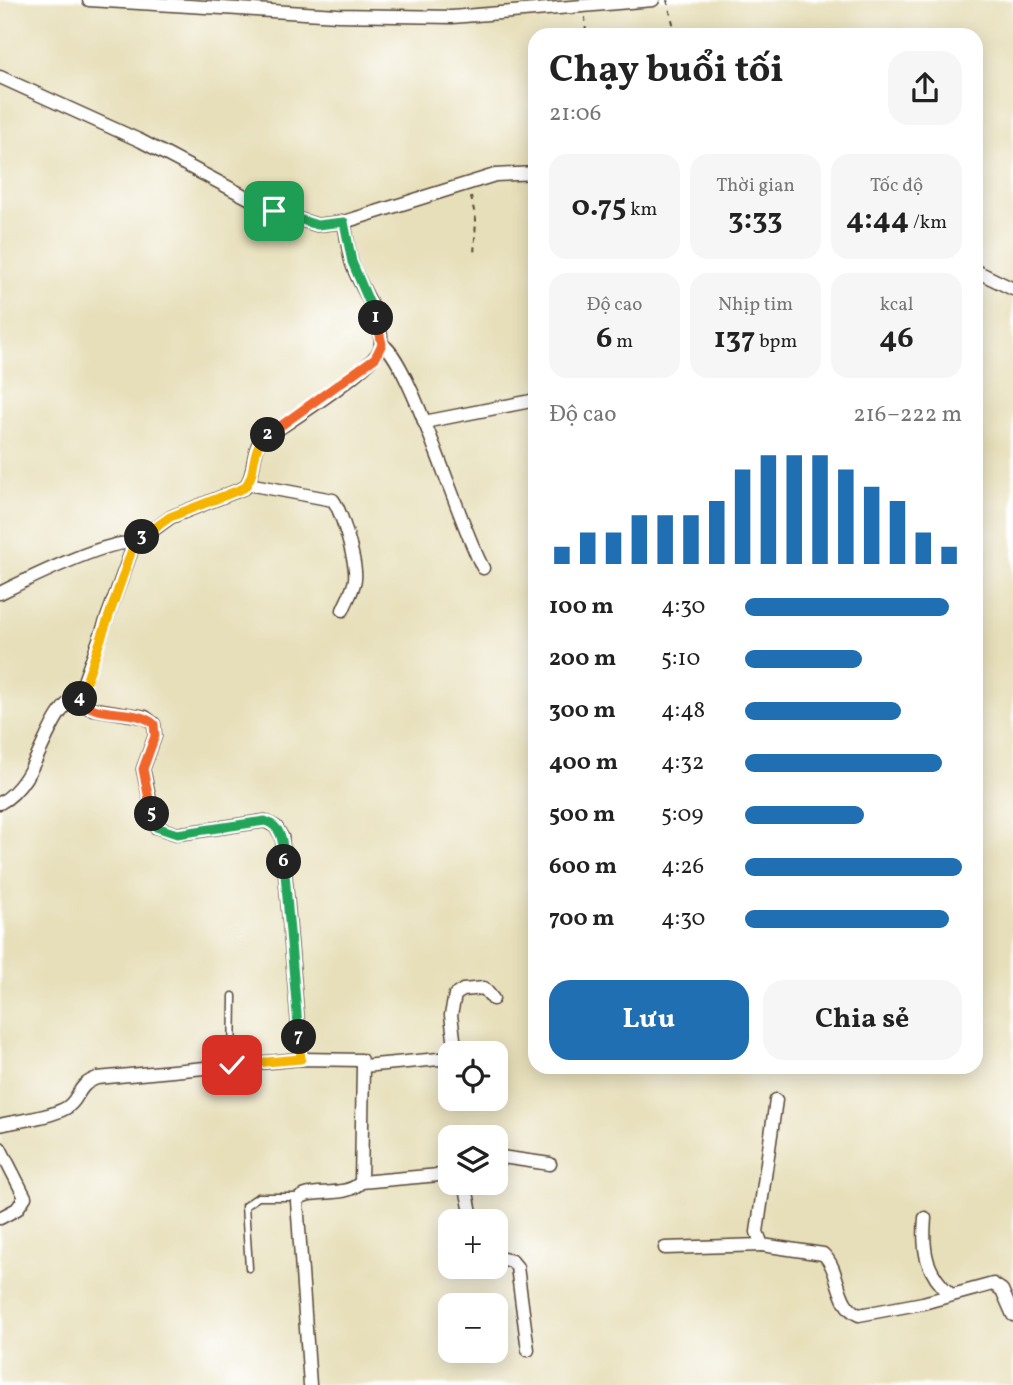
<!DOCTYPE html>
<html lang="vi">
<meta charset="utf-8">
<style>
:root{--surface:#fff;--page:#f6f6f6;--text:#222;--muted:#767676;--accent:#1f6fb2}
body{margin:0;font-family:Vollkorn,serif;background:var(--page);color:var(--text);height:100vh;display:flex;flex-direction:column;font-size:26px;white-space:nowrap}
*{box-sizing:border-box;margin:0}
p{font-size:23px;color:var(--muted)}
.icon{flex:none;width:38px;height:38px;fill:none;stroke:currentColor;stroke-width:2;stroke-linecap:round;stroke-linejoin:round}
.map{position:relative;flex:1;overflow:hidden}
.side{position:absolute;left:528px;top:28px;width:455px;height:1046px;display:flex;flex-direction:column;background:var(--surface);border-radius:21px;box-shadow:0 4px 18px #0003}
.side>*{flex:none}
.tools{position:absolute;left:438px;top:1041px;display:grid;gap:14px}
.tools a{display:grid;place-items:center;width:70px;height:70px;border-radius:14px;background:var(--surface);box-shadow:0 4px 18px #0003;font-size:35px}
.pin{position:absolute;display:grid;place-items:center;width:60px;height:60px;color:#fff;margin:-30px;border-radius:14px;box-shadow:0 4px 10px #0006}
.km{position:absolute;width:35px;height:35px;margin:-18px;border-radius:50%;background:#222;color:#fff;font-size:19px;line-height:35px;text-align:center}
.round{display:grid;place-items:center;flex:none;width:74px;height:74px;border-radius:21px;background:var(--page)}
.headline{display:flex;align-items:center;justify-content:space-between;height:119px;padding:0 21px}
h1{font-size:38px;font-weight:700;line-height:52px}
.stats{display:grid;grid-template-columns:repeat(3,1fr);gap:10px;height:119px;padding:7px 21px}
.stats div{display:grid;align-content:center;border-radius:18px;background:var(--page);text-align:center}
.stats b{font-size:30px;font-weight:700}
.stats small{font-size:19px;font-weight:400}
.stats p{font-size:19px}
.chart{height:196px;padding:14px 21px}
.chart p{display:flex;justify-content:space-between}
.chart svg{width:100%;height:126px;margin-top:7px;stroke:var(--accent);stroke-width:6}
.primary-button{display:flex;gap:14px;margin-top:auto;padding:14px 21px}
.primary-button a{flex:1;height:80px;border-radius:21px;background:var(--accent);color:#fff;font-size:28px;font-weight:700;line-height:80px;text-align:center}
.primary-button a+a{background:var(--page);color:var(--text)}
ul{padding:0 21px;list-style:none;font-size:23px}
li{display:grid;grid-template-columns:112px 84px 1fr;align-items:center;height:52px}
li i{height:18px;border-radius:9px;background:var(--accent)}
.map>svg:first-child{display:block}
</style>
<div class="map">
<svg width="1013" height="1385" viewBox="0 0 1013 1385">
<rect width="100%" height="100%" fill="#fff"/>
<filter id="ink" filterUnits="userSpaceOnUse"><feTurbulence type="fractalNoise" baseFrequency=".0143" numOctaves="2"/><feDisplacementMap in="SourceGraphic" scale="14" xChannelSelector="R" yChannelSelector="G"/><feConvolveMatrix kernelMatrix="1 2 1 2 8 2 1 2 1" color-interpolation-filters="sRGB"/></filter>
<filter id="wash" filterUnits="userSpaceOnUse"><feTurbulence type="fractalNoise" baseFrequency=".00686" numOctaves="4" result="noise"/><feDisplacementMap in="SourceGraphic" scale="28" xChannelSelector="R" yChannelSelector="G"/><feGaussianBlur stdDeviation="1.57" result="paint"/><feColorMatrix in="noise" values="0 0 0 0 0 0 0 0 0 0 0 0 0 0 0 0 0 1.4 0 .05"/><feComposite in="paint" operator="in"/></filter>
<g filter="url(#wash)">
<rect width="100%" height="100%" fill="#e7dfba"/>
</g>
<g filter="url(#ink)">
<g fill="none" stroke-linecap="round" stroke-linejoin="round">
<g stroke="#554535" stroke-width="9">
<g id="service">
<polyline points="232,1065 233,996"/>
<polyline points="249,1268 245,1206 258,1197 299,1197"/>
</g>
</g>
<g stroke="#554535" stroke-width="15">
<g id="minor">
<polyline points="89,0 338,15 452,17 653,0"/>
<polyline points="0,77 141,141 273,211 317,225 344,222 495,175 536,173"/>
<polyline points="976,271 1013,289"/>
<path d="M381,344C407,351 462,533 483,568"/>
<polyline points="424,422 536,400"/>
<path d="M248,484L333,500C342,512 357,564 355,579C354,589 347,600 343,610"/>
<path d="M0,593C22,582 114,536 134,544"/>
<path d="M0,803C41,781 44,712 79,695"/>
<polyline points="456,1054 451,1015 455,995 463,990 484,988 493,999"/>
<path d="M301,1059L282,837L276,827L265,821L177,834L156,827L143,769L155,736L154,724L145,717L89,708L82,703L79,695L134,544L171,517L244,488C256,475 251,456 260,441C281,427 380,365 381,345C383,315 361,290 352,264C348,251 347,236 344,222"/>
<polyline points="363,1066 450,1058"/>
<path d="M776,1100L757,1232L762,1245L823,1254C841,1270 835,1305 859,1315L923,1303L993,1284L1002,1290L1013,1315"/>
<path d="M0,1125C20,1120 48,1118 66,1108C81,1099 75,1086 97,1078L301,1059L361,1060L363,1066L361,1182C344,1200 307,1186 297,1201L310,1385"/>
<polyline points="0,1148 25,1197 17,1209 0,1218"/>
<polyline points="495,1156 550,1164"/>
<polyline points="361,1182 450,1174"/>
<polyline points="465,1183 473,1222"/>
<path d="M925,1218C922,1251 926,1273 951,1295"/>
<polyline points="665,1248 762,1245"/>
<polyline points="495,1257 512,1261 517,1267 528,1350"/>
</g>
</g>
<g stroke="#554535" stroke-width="2" stroke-dasharray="5 5" stroke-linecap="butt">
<polyline points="667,0 676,35"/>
<polyline points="585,17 586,35"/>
<polyline points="471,197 476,220 474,255"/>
</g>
<use href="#service" stroke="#fff" stroke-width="6"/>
<use href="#minor" stroke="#fff" stroke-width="12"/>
</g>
</g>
<g fill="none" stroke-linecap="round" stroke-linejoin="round" filter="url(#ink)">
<g stroke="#fff" stroke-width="14">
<polyline id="split-1" points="274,211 317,225 344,222 352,262 376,318"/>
</g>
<g stroke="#fff" stroke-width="14">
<polyline id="split-2" points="268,435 375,358 382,344 376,318"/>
</g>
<g stroke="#fff" stroke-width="14">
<path id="split-3" d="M142,537L170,517L244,488C259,472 248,449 268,435"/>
</g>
<g stroke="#fff" stroke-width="14">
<polyline id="split-4" points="80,699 134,544 142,537"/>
</g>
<g stroke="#fff" stroke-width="14">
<path id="split-5" d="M80,699C92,719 136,707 154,724L155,736L143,769L152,814"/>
</g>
<g stroke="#fff" stroke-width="14">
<path id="split-6" d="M152,814L156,827L177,834L265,821C284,827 283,845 284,862"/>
</g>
<g stroke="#fff" stroke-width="14">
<polyline id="split-7" points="284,862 299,1037"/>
</g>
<g stroke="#fff" stroke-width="14">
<polyline id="split-8" points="232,1065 301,1059 299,1037"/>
</g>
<use href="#split-1" stroke="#22a559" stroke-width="9"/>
<use href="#split-2" stroke="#f0652b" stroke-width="9"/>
<use href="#split-3" stroke="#f5b400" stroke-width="9"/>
<use href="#split-4" stroke="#f5b400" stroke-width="9"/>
<use href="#split-5" stroke="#f0652b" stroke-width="9"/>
<use href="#split-6" stroke="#22a559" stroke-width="9"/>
<use href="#split-7" stroke="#22a559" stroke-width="9"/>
<use href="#split-8" stroke="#f5b400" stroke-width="9"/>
</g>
</svg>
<div class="tools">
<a><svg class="icon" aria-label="locate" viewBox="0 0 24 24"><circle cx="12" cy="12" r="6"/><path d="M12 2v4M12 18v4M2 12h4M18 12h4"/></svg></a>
<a><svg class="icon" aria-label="layers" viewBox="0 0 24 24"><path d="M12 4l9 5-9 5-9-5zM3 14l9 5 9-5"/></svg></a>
<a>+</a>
<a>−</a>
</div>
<div class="pin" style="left:274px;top:211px;background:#1e9e55"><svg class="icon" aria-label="arrive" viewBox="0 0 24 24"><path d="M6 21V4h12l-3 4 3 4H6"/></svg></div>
<div class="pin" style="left:232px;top:1065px;background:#d93025"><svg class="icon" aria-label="check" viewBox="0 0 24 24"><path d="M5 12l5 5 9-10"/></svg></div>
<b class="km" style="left:376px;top:318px">1</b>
<b class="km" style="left:268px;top:435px">2</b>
<b class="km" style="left:142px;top:537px">3</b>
<b class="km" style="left:80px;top:699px">4</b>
<b class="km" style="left:152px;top:814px">5</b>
<b class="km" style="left:284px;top:862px">6</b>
<b class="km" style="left:299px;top:1037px">7</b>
<section class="side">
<div class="headline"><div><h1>Chạy buổi tối</h1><p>21:06</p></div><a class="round"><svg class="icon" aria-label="share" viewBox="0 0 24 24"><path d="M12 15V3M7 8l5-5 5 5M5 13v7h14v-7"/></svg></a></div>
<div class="stats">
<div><b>0.75<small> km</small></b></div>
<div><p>Thời gian</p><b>3:33</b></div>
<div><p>Tốc độ</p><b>4:44<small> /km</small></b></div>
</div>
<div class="stats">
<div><p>Độ cao</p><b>6<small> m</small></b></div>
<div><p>Nhịp tim</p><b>137<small> bpm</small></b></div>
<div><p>kcal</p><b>46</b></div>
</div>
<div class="chart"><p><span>Độ cao</span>216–222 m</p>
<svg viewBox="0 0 160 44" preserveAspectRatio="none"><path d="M5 44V38M15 44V33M25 44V33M35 44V27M45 44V27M55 44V27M65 44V22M75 44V11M85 44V6M95 44V6M105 44V6M115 44V11M125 44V17M135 44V22M145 44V33M155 44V38"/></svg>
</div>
<ul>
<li><b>100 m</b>4:30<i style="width:94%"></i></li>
<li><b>200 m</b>5:10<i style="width:54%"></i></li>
<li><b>300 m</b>4:48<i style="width:72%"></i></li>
<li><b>400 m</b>4:32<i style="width:91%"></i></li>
<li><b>500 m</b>5:09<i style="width:55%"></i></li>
<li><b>600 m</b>4:26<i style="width:100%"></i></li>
<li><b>700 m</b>4:30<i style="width:94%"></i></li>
</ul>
<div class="primary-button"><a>Lưu</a><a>Chia sẻ</a></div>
</section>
</div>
